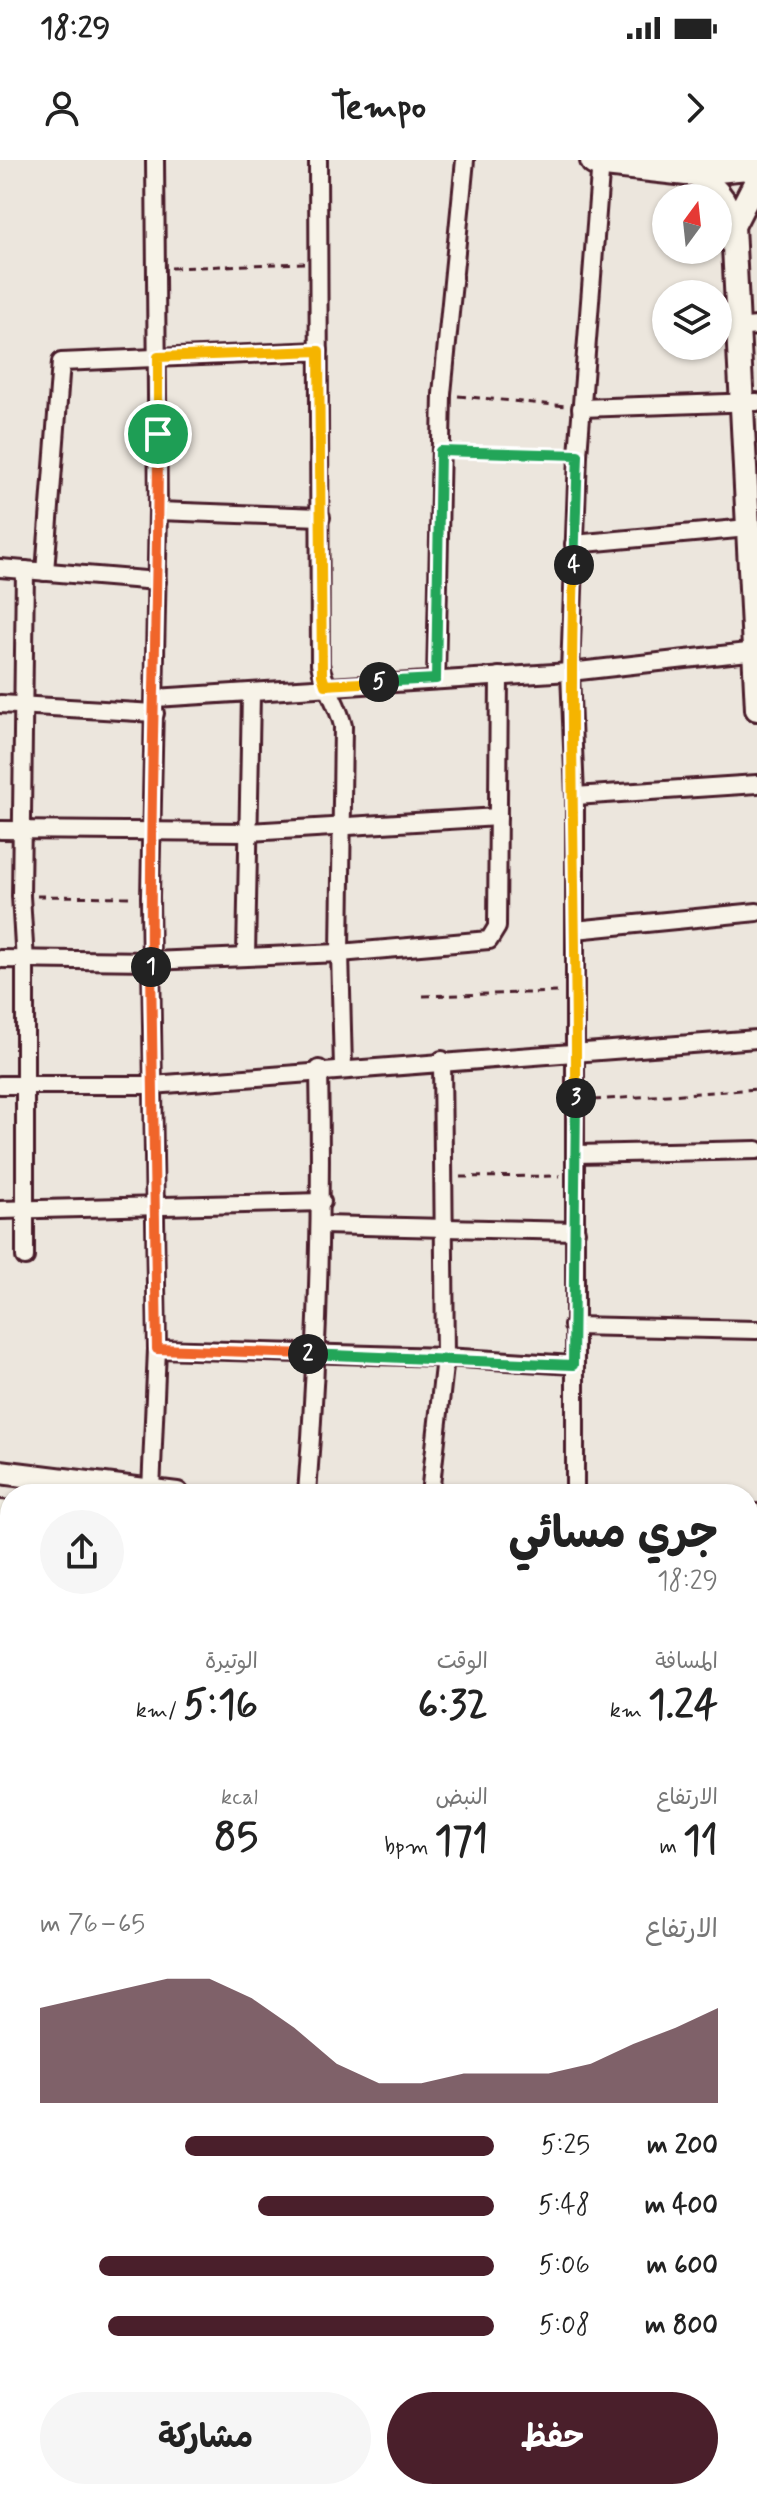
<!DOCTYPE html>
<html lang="ar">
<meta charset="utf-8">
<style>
:root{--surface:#fff;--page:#f6f6f6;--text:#222;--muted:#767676;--accent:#4a1f2b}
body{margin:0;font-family:Mynerve,"Playpen Sans Arabic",sans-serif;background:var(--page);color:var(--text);direction:rtl;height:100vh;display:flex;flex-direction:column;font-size:30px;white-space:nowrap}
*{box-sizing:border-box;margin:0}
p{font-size:26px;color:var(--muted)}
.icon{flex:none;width:44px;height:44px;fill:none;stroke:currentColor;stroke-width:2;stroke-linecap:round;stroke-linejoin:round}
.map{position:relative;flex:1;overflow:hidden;direction:ltr}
.sheet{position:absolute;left:0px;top:1324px;width:758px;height:1016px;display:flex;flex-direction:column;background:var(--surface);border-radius:32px 32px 0 0;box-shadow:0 2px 6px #0004;direction:rtl}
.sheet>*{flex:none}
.needle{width:52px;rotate:15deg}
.controls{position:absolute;left:652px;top:24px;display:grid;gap:16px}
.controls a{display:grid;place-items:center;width:80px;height:80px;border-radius:50%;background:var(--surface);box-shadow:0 2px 6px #0004;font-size:40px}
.pin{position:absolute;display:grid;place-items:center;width:68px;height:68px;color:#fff;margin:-34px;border:4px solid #fff;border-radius:50%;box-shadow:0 2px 8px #0007}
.km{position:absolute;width:40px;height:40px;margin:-20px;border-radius:50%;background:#222;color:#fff;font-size:22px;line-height:40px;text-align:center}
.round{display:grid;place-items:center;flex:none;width:84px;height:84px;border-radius:42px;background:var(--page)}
.head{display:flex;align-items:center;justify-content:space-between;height:136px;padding:0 40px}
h1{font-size:44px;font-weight:700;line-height:60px}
.metrics{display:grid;grid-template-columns:repeat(3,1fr);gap:12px;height:136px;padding:8px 40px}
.metrics div{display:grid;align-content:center}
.metrics b{font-size:40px;font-weight:700}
.metrics small{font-size:22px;font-weight:400}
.metrics p{font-size:22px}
.chart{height:224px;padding:16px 40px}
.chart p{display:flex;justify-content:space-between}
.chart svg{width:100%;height:144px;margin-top:8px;fill:var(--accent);opacity:.7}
.action{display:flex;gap:16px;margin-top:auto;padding:16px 40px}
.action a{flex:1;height:92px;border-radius:48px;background:var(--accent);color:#fff;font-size:32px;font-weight:700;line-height:92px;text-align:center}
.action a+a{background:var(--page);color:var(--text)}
ul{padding:0 40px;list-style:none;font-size:26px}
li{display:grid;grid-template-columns:128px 96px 1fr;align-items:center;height:60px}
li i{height:20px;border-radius:10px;background:var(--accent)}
.status{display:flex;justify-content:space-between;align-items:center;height:56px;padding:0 40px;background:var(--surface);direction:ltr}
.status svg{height:22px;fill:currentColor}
header{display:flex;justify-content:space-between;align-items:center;height:104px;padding:0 40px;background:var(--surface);font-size:36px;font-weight:700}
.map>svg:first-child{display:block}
</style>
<div class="status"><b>18:29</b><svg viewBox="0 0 49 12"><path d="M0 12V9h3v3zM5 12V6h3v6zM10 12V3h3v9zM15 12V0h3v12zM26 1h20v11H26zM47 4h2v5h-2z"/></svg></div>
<header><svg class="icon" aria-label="forward" viewBox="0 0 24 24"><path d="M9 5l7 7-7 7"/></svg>Tempo<svg class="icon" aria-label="person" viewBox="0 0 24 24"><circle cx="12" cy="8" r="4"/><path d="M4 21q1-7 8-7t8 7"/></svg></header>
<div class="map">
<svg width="757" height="2340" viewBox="0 0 757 2340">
<rect width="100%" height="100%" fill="#ece6dd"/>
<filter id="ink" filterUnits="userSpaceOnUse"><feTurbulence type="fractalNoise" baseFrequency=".0125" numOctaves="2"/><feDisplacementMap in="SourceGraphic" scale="16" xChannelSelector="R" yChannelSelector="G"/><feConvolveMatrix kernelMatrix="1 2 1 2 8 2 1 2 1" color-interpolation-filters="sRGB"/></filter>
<g filter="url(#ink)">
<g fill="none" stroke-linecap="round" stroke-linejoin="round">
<g stroke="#4a1f2b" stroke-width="22">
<g id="street">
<path d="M318,0L320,504C324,527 338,543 343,566L340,793L343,907"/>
<polyline points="736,168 757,166"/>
<polyline points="581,248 757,242"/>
<polyline points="158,351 321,357"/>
<polyline points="574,384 748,368"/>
<polyline points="0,408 157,421"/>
<polyline points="25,410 21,736 25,802 25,1097"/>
<polyline points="45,412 61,202 319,191"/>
<polyline points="436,519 442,234 465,0"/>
<polyline points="155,538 570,512 757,491"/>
<polyline points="0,544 155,553"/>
<polyline points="575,636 757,624"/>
<polyline points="0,670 249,672 498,657"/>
<polyline points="575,770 757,752"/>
<polyline points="246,795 251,534"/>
<polyline points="0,799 151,801 340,793 489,780 497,767 499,516"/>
<polyline points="0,925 152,925 757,879"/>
<polyline points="577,994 757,990"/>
<polyline points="0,1050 322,1042"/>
<polyline points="322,1065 576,1071"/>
<polyline points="573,1166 757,1170"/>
<polyline points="157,1189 445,1197 573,1205"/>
<polyline points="151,1331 157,1189 150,737 158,351 155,0"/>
<path d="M307,1334C318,1192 322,1052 319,909"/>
<polyline points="430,1334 445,1197 442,900"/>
<polyline points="575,1334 575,636 570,512 578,295 601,1"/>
<polyline points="0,1511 10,1513"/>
<polyline points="0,1646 10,1647"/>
<polyline points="748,1730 757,1731"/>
<polyline points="0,1775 10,1776"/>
<polyline points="748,1849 757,1850"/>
<polyline points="0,1922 10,1923"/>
<polyline points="748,2002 757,2003"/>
<polyline points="748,2150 757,2151"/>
<polyline points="0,2195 10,2197"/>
<polyline points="748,2292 757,2293"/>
<polyline points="124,2340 125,2330"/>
<polyline points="326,2340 328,2330"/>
<polyline points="472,2340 474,2330"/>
<polyline points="615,2340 616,2330"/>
</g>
</g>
<g stroke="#4a1f2b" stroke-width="28">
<g id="secondary">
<path d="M687,10C713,24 727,36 733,66L757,549"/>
<polyline points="733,66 757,19"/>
<polyline points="0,1312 177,1334"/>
<polyline points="0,1352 10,1353"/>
<polyline points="748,1358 757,1356"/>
<polyline points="748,1392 757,1392"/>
</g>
</g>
<g stroke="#4a1f2b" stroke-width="36">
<polyline id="highway" points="596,0 687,10 757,3"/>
</g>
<g stroke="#4a1f2b" stroke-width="3" stroke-dasharray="8 6" stroke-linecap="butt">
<polyline points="171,108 304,103"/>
<polyline points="458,236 566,246"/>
<polyline points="456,291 560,295"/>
<polyline points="37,736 133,737"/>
<polyline points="423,836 559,832"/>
<polyline points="593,940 757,929"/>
<polyline points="460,1017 560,1016"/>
</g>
<use href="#street" stroke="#f7f3e8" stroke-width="16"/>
<use href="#secondary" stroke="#f7f3e8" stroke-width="22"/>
<use href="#highway" stroke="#f7f3e8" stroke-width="30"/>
</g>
</g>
<g fill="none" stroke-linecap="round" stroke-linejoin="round" filter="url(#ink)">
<g stroke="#fff" stroke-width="16">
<path id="split-1" d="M151,807C149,629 158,451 158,274"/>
</g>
<g stroke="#fff" stroke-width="16">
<polyline id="split-2" points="151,807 157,1189 308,1194"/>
</g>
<g stroke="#fff" stroke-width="16">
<polyline id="split-3" points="308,1194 573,1205 576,938"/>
</g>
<g stroke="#fff" stroke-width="16">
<path id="split-4" d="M574,405C568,583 577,760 576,938"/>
</g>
<g stroke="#fff" stroke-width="16">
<polyline id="split-5" points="379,522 436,519 440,291 578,295 574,405"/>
</g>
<g stroke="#fff" stroke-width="16">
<polyline id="split-6" points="158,274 158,197 319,191 322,515 325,525 379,522"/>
</g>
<use href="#split-1" stroke="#f0652b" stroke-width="10"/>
<use href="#split-2" stroke="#f0652b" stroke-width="10"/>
<use href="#split-3" stroke="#22a559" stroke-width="10"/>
<use href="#split-4" stroke="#f5b400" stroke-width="10"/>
<use href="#split-5" stroke="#22a559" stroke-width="10"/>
<use href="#split-6" stroke="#f5b400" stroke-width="10"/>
</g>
</svg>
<div class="controls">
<a><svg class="needle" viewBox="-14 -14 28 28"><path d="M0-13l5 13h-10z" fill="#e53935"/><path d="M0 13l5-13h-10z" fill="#767676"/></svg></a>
<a><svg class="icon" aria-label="layers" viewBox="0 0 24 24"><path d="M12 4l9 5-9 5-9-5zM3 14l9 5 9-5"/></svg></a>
</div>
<div class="pin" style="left:158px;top:274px;background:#1e9e55"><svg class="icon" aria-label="arrive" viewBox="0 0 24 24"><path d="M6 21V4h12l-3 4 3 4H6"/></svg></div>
<b class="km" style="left:151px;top:807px">1</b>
<b class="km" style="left:308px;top:1194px">2</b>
<b class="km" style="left:576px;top:938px">3</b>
<b class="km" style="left:574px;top:405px">4</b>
<b class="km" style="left:379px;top:522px">5</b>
<section class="sheet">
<div class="head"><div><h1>جري مسائي</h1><p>18:29</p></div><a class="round"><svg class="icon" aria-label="share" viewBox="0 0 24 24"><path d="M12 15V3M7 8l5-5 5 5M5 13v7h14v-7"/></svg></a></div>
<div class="metrics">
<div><p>المسافة</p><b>1.24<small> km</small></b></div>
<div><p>الوقت</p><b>6:32</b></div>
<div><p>الوتيرة</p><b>5:16<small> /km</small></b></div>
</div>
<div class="metrics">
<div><p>الارتفاع</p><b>11<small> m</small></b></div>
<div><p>النبض</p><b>171<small> bpm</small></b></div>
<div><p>kcal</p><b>85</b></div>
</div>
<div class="chart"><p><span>الارتفاع</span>65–76 m</p>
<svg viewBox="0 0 160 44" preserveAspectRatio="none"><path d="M0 44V15L10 12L20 9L30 6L40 6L50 12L60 21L70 32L80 38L90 38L100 35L110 35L120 35L130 32L140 26L150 21L160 15V44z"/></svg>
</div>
<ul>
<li><b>200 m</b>5:25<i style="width:68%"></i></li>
<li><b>400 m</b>5:48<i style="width:52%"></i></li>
<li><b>600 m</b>5:06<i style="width:87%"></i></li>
<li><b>800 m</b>5:08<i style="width:85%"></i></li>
</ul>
<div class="action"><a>حفظ</a><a>مشاركة</a></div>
</section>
</div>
